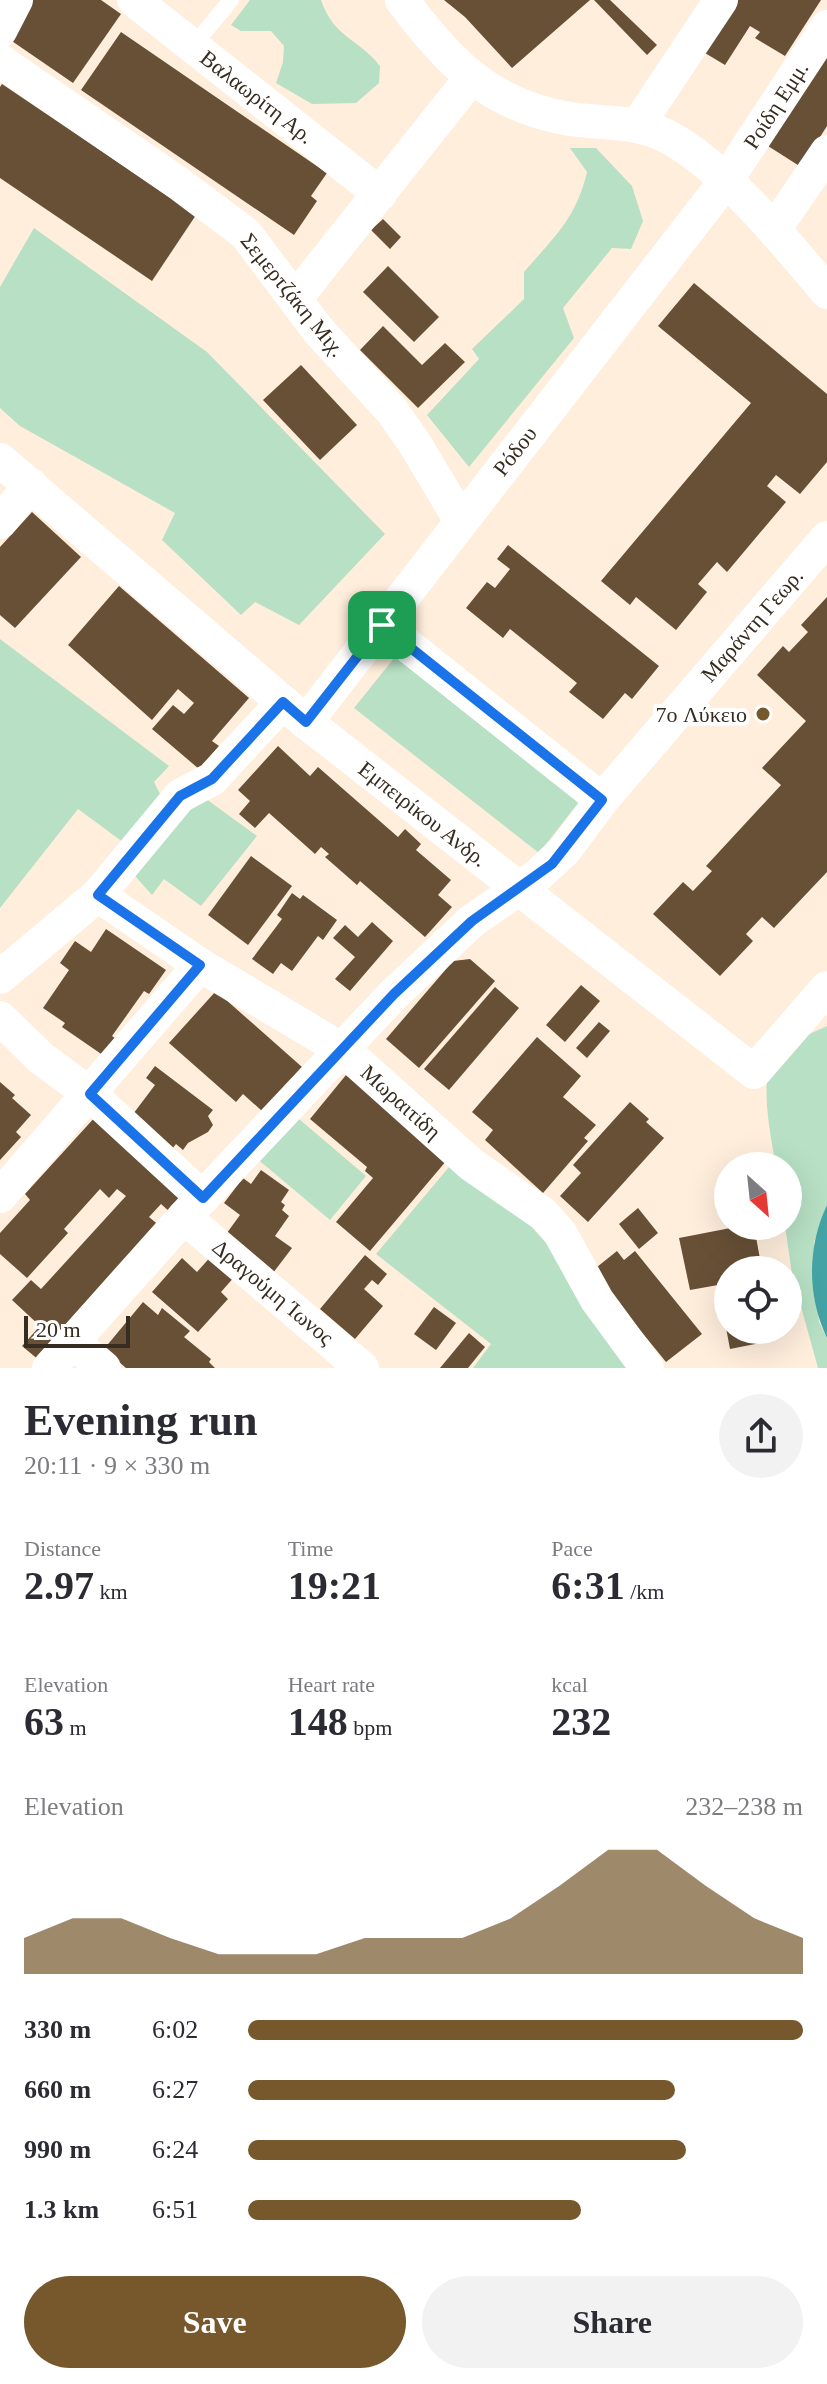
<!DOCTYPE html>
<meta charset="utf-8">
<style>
:root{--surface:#fff;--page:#f2f2f3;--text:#2b2b33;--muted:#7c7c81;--accent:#76582c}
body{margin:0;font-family:Georgia,serif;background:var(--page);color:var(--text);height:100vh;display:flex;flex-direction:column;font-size:30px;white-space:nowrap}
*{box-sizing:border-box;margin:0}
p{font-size:26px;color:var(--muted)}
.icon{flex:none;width:44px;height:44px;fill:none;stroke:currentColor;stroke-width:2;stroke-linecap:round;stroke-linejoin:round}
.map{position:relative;height:1368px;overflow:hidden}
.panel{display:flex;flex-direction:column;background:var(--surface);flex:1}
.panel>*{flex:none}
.needle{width:52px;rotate:153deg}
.fabs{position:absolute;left:714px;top:1152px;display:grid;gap:16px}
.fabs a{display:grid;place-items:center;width:88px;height:88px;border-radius:50%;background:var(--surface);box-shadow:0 8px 32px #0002;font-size:40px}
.scale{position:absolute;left:24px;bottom:20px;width:106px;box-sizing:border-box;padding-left:8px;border:4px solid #362c20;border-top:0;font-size:22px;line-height:28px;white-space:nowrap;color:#362c20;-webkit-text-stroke:6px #fff;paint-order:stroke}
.pin{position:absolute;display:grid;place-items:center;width:68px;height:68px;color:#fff;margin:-34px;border-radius:16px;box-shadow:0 4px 12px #0006}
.round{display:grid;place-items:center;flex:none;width:84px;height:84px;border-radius:42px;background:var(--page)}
.headline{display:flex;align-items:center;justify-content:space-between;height:136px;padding:0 24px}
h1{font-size:44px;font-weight:700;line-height:60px}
.stats{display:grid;grid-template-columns:repeat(3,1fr);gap:12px;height:136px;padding:8px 24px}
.stats div{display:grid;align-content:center}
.stats b{font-size:40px;font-weight:700}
.stats small{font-size:22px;font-weight:400}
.stats p{font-size:22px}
.chart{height:224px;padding:16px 24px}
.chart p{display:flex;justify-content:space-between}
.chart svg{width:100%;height:144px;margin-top:8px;fill:var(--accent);opacity:.7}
.button{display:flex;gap:16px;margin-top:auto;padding:16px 24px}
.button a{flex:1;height:92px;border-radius:48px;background:var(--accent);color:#fff;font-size:32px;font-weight:700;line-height:92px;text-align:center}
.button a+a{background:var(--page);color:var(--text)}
ul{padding:0 24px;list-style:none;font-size:26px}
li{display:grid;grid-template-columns:128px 96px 1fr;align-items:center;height:60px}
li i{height:20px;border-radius:10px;background:var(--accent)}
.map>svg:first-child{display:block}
</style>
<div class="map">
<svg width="827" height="1368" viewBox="0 0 827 1368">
<rect width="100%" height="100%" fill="#ffeedc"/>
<g fill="#b7e0c4">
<path d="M250,0H321C334,38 358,38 380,66L379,83L356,103L312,104L276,83L283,62L284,46L271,31H241L231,25Z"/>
<path d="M570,148H596L632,186L643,221L631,249L612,248L563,308L574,338L469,467L427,415L479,359L472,349L524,299V272C554,237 576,219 587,172Z"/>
<polygon points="34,228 207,352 385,534 299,625 255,602 241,615 162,540 175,513 20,426 0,408 0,287"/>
<polygon points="0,639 169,766 154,782 162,798 131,848 78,809 0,908"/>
<polygon points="395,657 579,802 539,853 354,708"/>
<polygon points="202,796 257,836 201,906 164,879 152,895 135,876 136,863"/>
<path d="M827,1026V1205L814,1242L819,1322L827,1338V1368H818L792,1274L785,1226H788V1166H776C772,1143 760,1086 771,1066C783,1045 807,1035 827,1026Z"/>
<polygon points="292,1113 366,1176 330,1220 255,1157"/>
<polygon points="454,1161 551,1239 630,1368 473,1368 491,1344 376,1254"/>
</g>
<path fill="#44a3a5" d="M827,1205V1338C807,1296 807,1247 827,1205Z"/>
<g fill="#675036">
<polygon points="31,0 101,0 121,14 73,83 6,37"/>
<polygon points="444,0 590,0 512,68 465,17"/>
<polygon points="594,0 610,0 657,45 647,55"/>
<polygon points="738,0 821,0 785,56 755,38 760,32 750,26 725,65 705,53"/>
<polygon points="121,32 327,173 311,196 317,201 294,235 81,90"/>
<polygon points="827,51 827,126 801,167 768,146"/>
<polygon points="2,84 196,215 152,281 0,178 0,87"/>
<polygon points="383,219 401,237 390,249 371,230"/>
<polygon points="388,266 439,317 414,342 363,292"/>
<polygon points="694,283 827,394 827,462 800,494 776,475 767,486 786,502 727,572 717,562 698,584 707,592 676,630 636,597 630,605 601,581 751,403 658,326"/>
<polygon points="383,326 422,365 445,343 465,362 418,408 360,350"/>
<polygon points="301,365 357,425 320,460 263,400"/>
<polygon points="32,512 81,557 15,628 0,615 0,547"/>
<polygon points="508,545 659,666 632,699 625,693 603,719 569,692 577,683 510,629 503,638 466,608 487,582 495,588 510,569 497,559"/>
<polygon points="119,586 249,698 212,741 219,746 199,769 152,729 173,705 184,714 194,703 178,689 152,720 68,645"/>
<polygon points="827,597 827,872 774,928 762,917 746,934 753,941 720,976 653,914 683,882 693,891 712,871 706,866 781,785 762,768 806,721 757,675 783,646 789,652 808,632 801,625"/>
<polygon points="278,746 310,776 318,767 398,837 405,829 421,844 416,850 451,880 438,895 452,907 425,937 360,881 357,885 325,857 329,854 321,847 315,854 269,813 255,828 239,814 250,801 238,790"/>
<polygon points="251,856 292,886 248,945 208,915"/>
<polygon points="292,893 300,899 303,895 337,920 323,940 318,936 292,971 281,963 273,974 252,959 282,919 277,915"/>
<polygon points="372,922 393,941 350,991 335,979 355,957 333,938 345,925 358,937"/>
<polygon points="106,929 166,970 149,994 144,991 112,1036 119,1041 107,1058 62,1027 65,1023 43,1008 69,970 60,963 75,941 91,952"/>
<polygon points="470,959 495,981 419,1068 386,1039 453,961"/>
<polygon points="581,985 600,1001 565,1042 546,1025"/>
<polygon points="495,987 519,1008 449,1090 424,1069"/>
<polygon points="216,991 302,1067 262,1111 243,1094 236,1102 169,1043"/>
<polygon points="599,1022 610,1031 587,1058 576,1048"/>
<polygon points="537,1037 581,1076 563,1097 596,1125 584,1138 588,1141 543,1193 485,1140 493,1130 472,1112"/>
<polygon points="155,1066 213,1110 208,1116 213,1125 208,1132 188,1143 183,1150 176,1144 172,1149 130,1118 155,1085 146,1078"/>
<polygon points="346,1075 447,1160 370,1251 336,1222 373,1178 365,1171 367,1167 310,1119"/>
<polygon points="0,1082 15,1095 12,1098 31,1115 16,1132 21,1137 0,1160"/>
<polygon points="630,1102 649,1119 646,1122 664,1138 588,1222 560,1196 581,1173 573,1165"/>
<polygon points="96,1116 185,1197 171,1213 161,1204 149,1217 161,1227 40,1361 22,1346 40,1326 12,1300 31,1280 41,1289 126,1196 117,1189 109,1198 100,1189 64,1229 68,1233 27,1278 0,1254 0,1233 30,1200 25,1194"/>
<polygon points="261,1170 289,1190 281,1202 285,1205 282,1210 289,1216 275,1236 292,1248 273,1273 224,1237 240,1215 224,1203 243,1178 251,1184"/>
<polygon points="638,1208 658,1233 639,1249 619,1224"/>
<polygon points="741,1226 754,1226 762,1270 728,1270 728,1330 773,1330 775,1340 730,1349 718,1285 690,1290 679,1238"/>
<polygon points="617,1251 624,1260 635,1251 702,1334 666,1362 592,1271"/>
<polygon points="213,1254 236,1275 221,1292 228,1299 198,1332 152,1292 182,1258 197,1272"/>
<polygon points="365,1255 387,1274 378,1285 372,1280 364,1289 383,1306 355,1339 320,1309"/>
<polygon points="143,1302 158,1315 162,1308 190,1331 184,1337 211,1359 209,1362 215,1368 126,1368 104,1349"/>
<polygon points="434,1307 456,1323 436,1350 414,1334"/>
<polygon points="469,1333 485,1347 468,1368 440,1368"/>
</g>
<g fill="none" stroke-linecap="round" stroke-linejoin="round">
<polyline stroke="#fff" stroke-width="16" points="193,46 231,0"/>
<g stroke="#fff" stroke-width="34">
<polyline points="134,0 380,194"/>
<path d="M402,0C448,62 490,106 570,119C598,123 628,121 655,131C713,153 787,244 827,292"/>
<polyline points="0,31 16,0"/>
<polyline points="0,61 178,183 246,234 318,330 392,411 415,444 461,521"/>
<polyline points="637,126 721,0"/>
<polyline points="774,230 827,152"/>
<polyline points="295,299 471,78"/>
<polyline points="0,460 306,722 754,1072 827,988"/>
<polyline points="0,522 31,485"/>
<polyline points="382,625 602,800"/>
<polyline points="306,722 725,182 827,27"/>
<polyline points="98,895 200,965 326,1040 358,1063 472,1165 543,1214 560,1233 597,1300 647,1368"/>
<polyline points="0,977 98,895 180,796 212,779 283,702"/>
<polyline points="0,1018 41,1058 90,1094 203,1198"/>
<polyline points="0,1196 200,965"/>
<polyline points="184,1217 362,1368"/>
<polyline points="73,1342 104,1368"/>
<polyline points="49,1368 184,1217 394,994 472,921 537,876 564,851 602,800 827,538"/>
</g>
</g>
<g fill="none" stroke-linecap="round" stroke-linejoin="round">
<g stroke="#fff" stroke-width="16">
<polygon id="route" points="382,625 602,800 552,864 472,921 394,994 203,1198 90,1094 200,965 98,895 180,796 212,779 283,702 306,722"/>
</g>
<use href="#route" stroke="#1a73e8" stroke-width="10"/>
</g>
<circle fill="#76582c" stroke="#fff" stroke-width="3" cx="763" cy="714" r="8"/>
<g text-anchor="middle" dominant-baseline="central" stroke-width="8" stroke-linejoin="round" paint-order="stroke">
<g font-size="22" fill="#362c20" stroke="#fff">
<text transform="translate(257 97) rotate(38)">Βαλαωρίτη Αρ.</text>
<text transform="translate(776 105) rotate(-57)">Ροίδη Εμμ.</text>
<text transform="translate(293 295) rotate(51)">Σεμερτζάκη Μιχ.</text>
<text transform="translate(515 451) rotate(-52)">Ρόδου</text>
<text transform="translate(752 625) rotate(-49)">Μαράντη Γεωρ.</text>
<text transform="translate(423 814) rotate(38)">Εμπειρίκου Ανδρ.</text>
<text transform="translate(401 1102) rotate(42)">Μωραιτίδη</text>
<text transform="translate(273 1292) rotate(40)">Δραγούμη Ίωνος</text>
</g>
<g font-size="22" fill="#362c20" stroke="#fff" text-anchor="end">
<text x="747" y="714">7o Λύκειο</text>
</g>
</g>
</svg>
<div class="fabs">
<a><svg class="needle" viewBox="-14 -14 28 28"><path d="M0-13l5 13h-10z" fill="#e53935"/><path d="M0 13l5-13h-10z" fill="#7c7c81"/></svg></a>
<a><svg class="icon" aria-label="locate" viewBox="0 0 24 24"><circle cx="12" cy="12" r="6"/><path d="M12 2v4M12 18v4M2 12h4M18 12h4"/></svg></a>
</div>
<div class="scale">20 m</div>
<div class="pin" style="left:382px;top:625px;background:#1e9e55"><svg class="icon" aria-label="arrive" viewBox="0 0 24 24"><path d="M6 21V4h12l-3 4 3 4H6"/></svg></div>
</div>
<section class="panel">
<div class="headline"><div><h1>Evening run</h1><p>20:11 · 9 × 330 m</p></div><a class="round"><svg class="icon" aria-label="share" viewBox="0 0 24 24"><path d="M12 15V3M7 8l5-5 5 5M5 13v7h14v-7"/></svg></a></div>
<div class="stats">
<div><p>Distance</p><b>2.97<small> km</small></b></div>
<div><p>Time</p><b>19:21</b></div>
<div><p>Pace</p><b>6:31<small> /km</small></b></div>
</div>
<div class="stats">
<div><p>Elevation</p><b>63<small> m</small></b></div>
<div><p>Heart rate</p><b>148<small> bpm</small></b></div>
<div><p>kcal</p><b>232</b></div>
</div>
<div class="chart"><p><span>Elevation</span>232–238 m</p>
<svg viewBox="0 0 160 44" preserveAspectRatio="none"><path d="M0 44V33L10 27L20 27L30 33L40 38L50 38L60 38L70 33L80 33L90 33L100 27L110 17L120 6L130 6L140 17L150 27L160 33V44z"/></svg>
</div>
<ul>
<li><b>330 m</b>6:02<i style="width:100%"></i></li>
<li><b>660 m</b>6:27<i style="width:77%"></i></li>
<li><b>990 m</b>6:24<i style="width:79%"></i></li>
<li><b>1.3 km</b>6:51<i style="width:60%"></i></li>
</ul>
<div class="button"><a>Save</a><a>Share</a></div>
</section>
